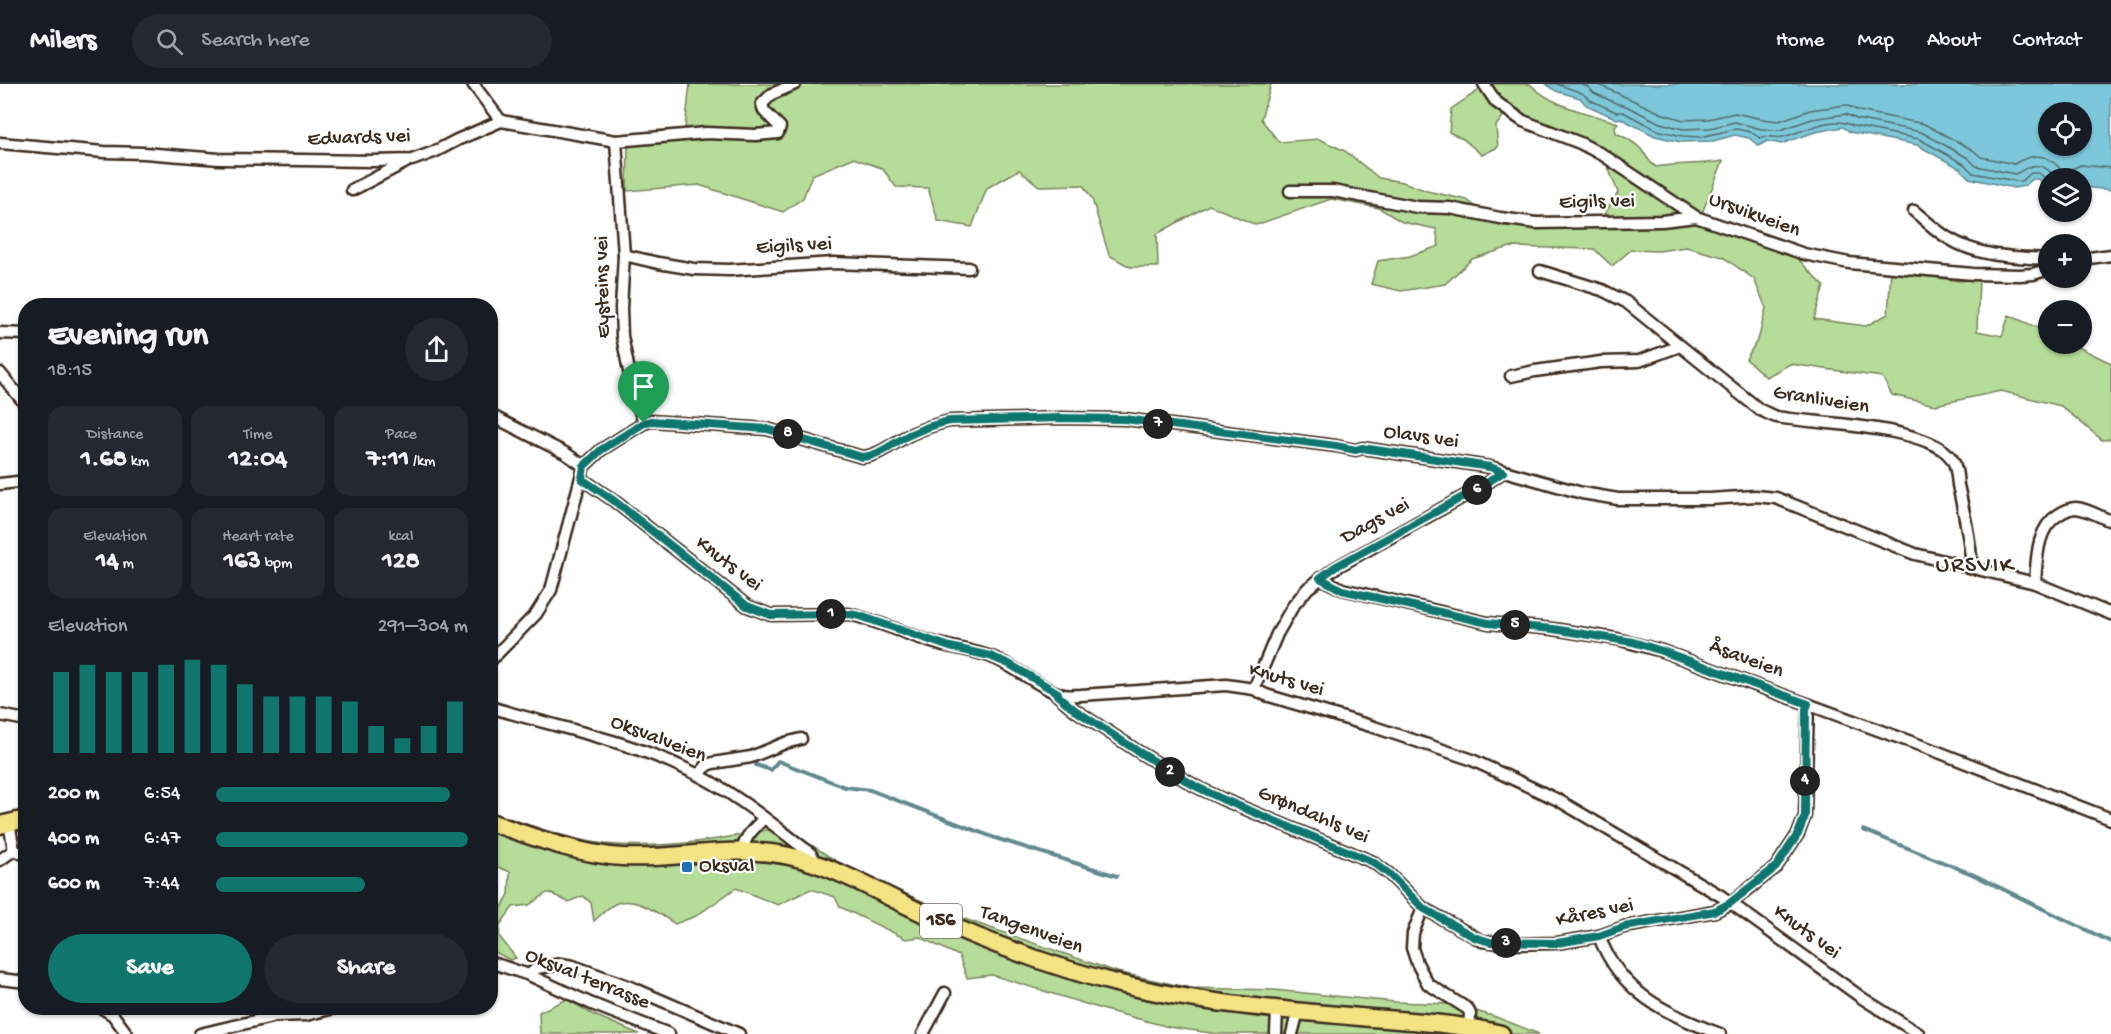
<!DOCTYPE html>
<meta charset="utf-8">
<style>
:root{--surface:#171b24;--page:#242831;--text:#f1f3f6;--muted:#9ea1a6;--line:#363941;--accent:#0f766e}
body{margin:0;font-family:"Gochi Hand",sans-serif;background:var(--page);color:var(--text);height:100vh;display:flex;flex-direction:column;font-size:22px;white-space:nowrap}
*{box-sizing:border-box;margin:0}
p{font-size:20px;color:var(--muted)}
.icon{flex:none;width:33px;height:33px;fill:none;stroke:currentColor;stroke-width:2;stroke-linecap:round;stroke-linejoin:round}
.map{position:relative;flex:1;overflow:hidden}
.drawer{position:absolute;left:18px;top:214px;width:480px;height:717px;display:flex;flex-direction:column;background:var(--surface);border-radius:24px;box-shadow:0 2px 4px #0004}
.drawer>*{flex:none}
.tools{position:absolute;left:2038px;top:18px;display:grid;gap:12px}
.tools a{display:grid;place-items:center;width:54px;height:54px;border-radius:50%;background:var(--surface);box-shadow:0 2px 4px #0004;font-size:30px}
.pin{position:absolute;display:grid;place-items:center;width:51px;height:51px;color:#fff;margin:-62px -26px;border-radius:50% 50% 50% 0;rotate:-45deg;box-shadow:0 0 6px #0007}
.pin .icon{rotate:45deg}
.km{position:absolute;width:30px;height:30px;margin:-15px;border-radius:50%;background:#222;color:#fff;font-size:16px;line-height:30px;text-align:center}
.round{display:grid;place-items:center;flex:none;width:63px;height:63px;border-radius:32px;background:var(--page)}
.headline{display:flex;align-items:center;justify-content:space-between;height:102px;padding:0 30px}
h1{font-size:33px;font-weight:700;line-height:45px}
.stats{display:grid;grid-template-columns:repeat(3,1fr);gap:9px;height:102px;padding:6px 30px}
.stats div{display:grid;align-content:center;border-radius:15px;background:var(--page);text-align:center}
.stats b{font-size:26px;font-weight:700}
.stats small{font-size:16px;font-weight:400}
.stats p{font-size:16px}
.chart{height:168px;padding:12px 30px}
.chart p{display:flex;justify-content:space-between}
.chart svg{width:100%;height:108px;margin-top:6px;stroke:var(--accent);stroke-width:6}
.action{display:flex;gap:12px;margin-top:auto;padding:12px 30px}
.action a{flex:1;height:69px;border-radius:36px;background:var(--accent);color:#fff;font-size:24px;font-weight:700;line-height:69px;text-align:center}
.action a+a{background:var(--page);color:var(--text)}
ul{padding:0 30px;list-style:none;font-size:20px}
li{display:grid;grid-template-columns:96px 72px 1fr;align-items:center;height:45px}
li i{height:15px;border-radius:8px;background:var(--accent)}
header{display:flex;align-items:center;gap:36px;box-sizing:border-box;height:84px;padding:0 30px;background:var(--surface);border-bottom:2px solid var(--line)}
header strong{font-size:28px}
nav{display:flex;gap:33px;margin-inline-start:auto;font-size:21px}
.search{width:420px;height:54px;background:var(--page);display:flex;align-items:center;gap:15px;box-sizing:border-box;padding:0 21px;border-radius:33px;color:var(--muted);font-size:22px}
.map>svg:first-child{display:block}
</style>
<header>
<strong>Milers</strong>
<div class="search"><svg class="icon" aria-label="search" viewBox="0 0 24 24"><circle cx="10" cy="10" r="6"/><path d="M15 15l6 6"/></svg>Search here</div>
<nav><a>Home</a><a>Map</a><a>About</a><a>Contact</a></nav>
</header>
<div class="map">
<svg width="2111" height="950" viewBox="0 0 2111 950">
<rect width="100%" height="100%" fill="#fff"/>
<filter id="ink" filterUnits="userSpaceOnUse"><feTurbulence type="fractalNoise" baseFrequency=".0167" numOctaves="2"/><feDisplacementMap in="SourceGraphic" scale="12" xChannelSelector="R" yChannelSelector="G"/><feConvolveMatrix kernelMatrix="1 2 1 2 8 2 1 2 1" color-interpolation-filters="sRGB"/></filter>
<g filter="url(#ink)">
<g fill="#b5dc98" stroke="#78835b" stroke-width="1.5">
<path d="M690,0H1271L1261,35L1279,58L1319,55L1345,67L1379,94L1403,98L1427,107L1467,116L1501,142L1548,143L1603,132L1618,109L1605,75L1528,36L1509,24L1496,42L1498,63L1482,71L1463,55L1449,48L1451,25L1482,4V0H1530C1552,23 1589,29 1618,39L1615,42L1616,49C1625,53 1634,58 1641,65C1647,72 1648,78 1656,83C1678,79 1701,81 1723,77L1702,129L1741,143L1795,172L1824,202L1814,235L1866,242L1888,230L1891,187L1959,197L1979,195L1977,247L2002,252L2009,231L2049,249V260H2072L2111,279V355L2102,356L2061,322L2001,307L1935,321L1892,311L1882,293L1790,280L1766,293L1746,275L1759,253L1766,224L1754,195L1723,173L1686,163L1659,167L1631,166L1612,182L1594,165L1510,163L1472,175L1445,200L1401,207L1371,200L1378,177L1410,172L1439,162L1436,145L1402,138L1379,124L1331,115L1256,141L1209,121L1157,150L1158,183H1130L1109,171L1092,115L1083,101L1039,102L1019,86L987,104L972,143L938,137L928,104L896,103L882,84L853,74L812,91L803,114L783,128L699,101L627,107L628,61L684,53Z"/>
<path d="M490,728C528,740 566,755 605,760C666,766 728,754 787,742L805,757L847,784L956,832L1117,888L1190,904L1274,906L1395,918L1452,920L1496,933L1539,950H1218L1169,943L1105,926L992,891L967,894L959,872L920,853L906,855L840,823L835,813L811,805L778,821L736,804L696,832L675,840C659,830 632,809 613,821C606,825 600,832 594,837L591,819L583,812L568,818L550,809H547L529,821L513,823L500,841L499,852L516,874L510,876L491,866V828L500,827L509,810L510,788L491,780Z"/>
<polygon points="567,915 592,930 639,950 540,950 539,928"/>
</g>
<path fill="#7bc8da" stroke="#61898f" stroke-width="1.5" fill-rule="evenodd" d="M1546,0H2111V106L2082,103V94H2049V104H2045L2038,95H2033L2024,102L2014,104L1969,94L1961,85L1917,61L1850,48L1843,43L1815,48L1781,60L1767,57L1759,62L1749,54L1735,51L1713,57L1681,58L1655,52L1620,34L1617,35L1586,21L1580,14L1556,7ZM2049,28H2082V62H2049Z"/>
<g fill="none" stroke-linecap="round" stroke-linejoin="round">
<g stroke="#556969" stroke-width="1.5">
<path d="M1557,0L1582,9L1590,16L1616,28H1623L1657,46L1682,52L1700,53L1736,45L1751,48L1760,54C1768,50 1775,55 1783,53C1804,48 1832,30 1853,42L1919,55L1964,80L1973,89L2015,97H2022L2031,89H2039L2049,98"/>
<path d="M1580,0L1588,3L1594,9L1618,20L1626,22L1660,39L1683,45L1710,44L1735,38L1761,45L1780,46L1812,35L1846,30L1856,35L1921,48L1968,74L1976,82L2015,90C2025,86 2033,77 2045,84C2050,86 2052,91 2057,94"/>
<path d="M1597,0L1663,30L1684,36L1708,35L1735,29L1762,35L1779,37L1810,26L1846,21L1859,27L1924,40L1973,66L1981,73L2014,80C2026,73 2041,68 2053,78C2057,81 2060,85 2064,88L2081,81L2111,84"/>
</g>
<g stroke="#61898f" stroke-width="4">
<polyline points="756,681 771,686 778,677 845,703 870,706 995,754 1117,792"/>
<polyline points="1863,746 1972,790 2111,858"/>
</g>
<g stroke="#3b2a1e" stroke-width="15">
<g id="street">
<polyline points="473,0 501,37"/>
<polyline points="1484,0 1496,18 1523,37 1580,59 1603,71 1696,133 1804,170 1849,179 1973,190 2020,191 2033,190 2049,185"/>
<polyline points="616,57 624,171 621,224 622,252 633,307 644,339"/>
<polyline points="0,59 104,68 144,69 219,75 372,77 412,76 434,68 457,56 501,37 616,57 706,49 756,51 778,49 780,43 764,27 762,20 772,10 795,0"/>
<polyline points="352,106 406,78"/>
<polyline points="1290,107 1333,107 1417,123 1450,124 1500,134 1536,139 1662,137 1696,133"/>
<path d="M1914,127C1925,136 1935,146 1948,154C1978,173 2014,173 2049,175"/>
<polyline points="624,171 658,179 694,185 729,186 833,179 969,184"/>
<polyline points="2082,175 2111,171"/>
<path d="M1540,187L1602,206L1626,218L1760,326C1766,328 1771,332 1777,333C1813,340 1939,341 1954,379C1957,386 1957,394 1958,401C1964,428 1970,455 1972,483"/>
<polyline points="0,249 26,250"/>
<polyline points="0,289 26,321"/>
<polyline points="1511,292 1535,287 1601,278 1639,277 1680,262"/>
<polyline points="490,331 565,369 584,382"/>
<path d="M582,395L613,416L747,522L771,531L849,530C877,537 904,549 932,558C952,564 974,566 994,574C1016,583 1043,606 1063,611C1069,612 1075,611 1081,611L1226,601L1254,605L1266,611L1374,643L1470,675L1558,716L1721,812L1862,914L1919,950"/>
<polyline points="0,400 26,397"/>
<polyline points="1320,494 1342,505 1488,539 1553,545 1617,555 1662,567 1933,666 2111,735"/>
<path d="M2035,499C2037,475 2036,445 2058,431C2064,427 2069,424 2076,424C2088,425 2100,433 2111,437"/>
<path d="M490,577L536,530L551,506L584,382L601,366L644,339L651,337L767,345L862,373C879,372 893,359 909,351C922,345 935,340 950,337L1061,334L1125,335L1336,362L1356,366L1362,364L1490,383L1582,409L1618,415H1710L1755,412L1776,414L1915,470L2035,499L2111,530"/>
<polyline points="1254,605 1277,550 1293,522 1308,504 1335,484 1481,403 1503,388"/>
<polyline points="1058,609 1057,611 1075,626 1139,668 1195,702 1222,715 1373,778 1389,790 1423,824 1482,857 1510,860 1557,859 1599,852 1624,843 1715,827 1730,820 1776,783 1798,750 1805,732 1808,620"/>
<path d="M490,623C555,643 623,655 684,684C730,705 770,738 810,769L817,780"/>
<polyline points="0,631 26,636"/>
<polyline points="699,691 707,681 713,679 751,673 785,659 801,655"/>
<polyline points="9,739 14,766"/>
<polyline points="14,766 26,771"/>
<path d="M743,767C744,752 754,745 764,734"/>
<polyline points="0,776 14,766"/>
<polyline points="1423,824 1413,849 1412,864 1417,879 1428,900 1468,925 1470,930 1469,943"/>
<path d="M1599,852C1620,909 1666,930 1720,950"/>
<polyline points="490,878 529,891 592,920 669,950"/>
<polyline points="529,891 537,884 561,880 573,882 628,902 739,950"/>
<polyline points="0,895 26,898"/>
<polyline points="102,924 113,931 127,950"/>
<polyline points="200,950 276,932 306,931 334,924"/>
<polyline points="923,950 945,909"/>
<polyline points="1276,950 1277,925"/>
<polyline points="1292,950 1298,927"/>
</g>
</g>
<g stroke="#3b2a1e" stroke-width="21">
<g id="primary">
<path d="M490,738C533,753 577,770 622,773C678,776 733,760 789,772C838,783 883,811 929,832C989,859 1052,883 1116,899C1196,919 1279,926 1360,933C1407,937 1455,939 1501,950"/>
<polyline points="0,741 26,735"/>
</g>
</g>
<use href="#street" stroke="#fff" stroke-width="10"/>
<use href="#primary" stroke="#f4e382" stroke-width="16"/>
</g>
</g>
<g fill="none" stroke-linecap="round" stroke-linejoin="round" filter="url(#ink)">
<g stroke="#fff" stroke-width="12">
<path id="route" d="M1060,334L1125,335L1336,362L1356,366L1362,364L1490,383L1503,388L1481,403L1335,483L1320,494L1342,506L1488,539L1553,545L1633,558L1662,567L1808,620L1806,625L1805,732L1798,750L1776,783L1730,819L1715,827L1624,843L1599,852L1557,859L1490,858L1474,853L1423,824L1389,790L1373,778L1222,715L1195,702L1139,668L1075,626L1057,611L1058,609L1009,580L990,572L950,563L860,532L849,530L771,531L747,522L613,416L582,395L584,382L601,366L644,339L651,337L767,345L862,373C879,372 893,359 909,351C922,345 935,340 950,337Z"/>
</g>
<use href="#route" stroke="#0f766e" stroke-width="8"/>
</g>
<rect fill="#1f6fb2" stroke="#fff" stroke-width="2" x="681" y="777" width="12" height="12" rx="3"/>
<g text-anchor="middle" dominant-baseline="central" stroke-width="4.5" stroke-linejoin="round" paint-order="stroke">
<rect fill="#fff" stroke="#766a62" stroke-width="1.5" x="920" y="820" width="42" height="34" rx="4.5"/>
<g font-size="20" font-weight="bold" fill="#3b2a1e">
<text x="941" y="837">156</text>
</g>
<g font-size="21" fill="#3b2a1e" stroke="#fff">
<text transform="translate(359 55) rotate(-2)">Edvards vei</text>
<text transform="translate(1597 119) rotate(-1)">Eigils vei</text>
<text transform="translate(1754 132) rotate(20)">Ursvikveien</text>
<text transform="translate(794 163) rotate(-3)">Eigils vei</text>
<text transform="translate(604 203) rotate(-91)">Eysteins vei</text>
<text transform="translate(1821 317) rotate(9)">Granliveien</text>
<text transform="translate(1421 354) rotate(8)">Olavs vei</text>
<text transform="translate(1376 438) rotate(-29)">Dags vei</text>
<text transform="translate(728 481) rotate(37)">Knuts vei</text>
<text transform="translate(1746 576) rotate(20)">Åsaveien</text>
<text transform="translate(1286 597) rotate(16)">Knuts vei</text>
<text transform="translate(658 656) rotate(21)">Oksvalveien</text>
<text transform="translate(1313 732) rotate(23)">Grøndahls vei</text>
<text transform="translate(1595 830) rotate(-12)">Kåres vei</text>
<text transform="translate(1031 847) rotate(20)">Tangenveien</text>
<text transform="translate(1806 849) rotate(36)">Knuts vei</text>
<text transform="translate(587 896) rotate(22)">Oksval terrasse</text>
</g>
<g font-size="21" fill="#3b2a1e" stroke="#fff" text-anchor="start">
<text x="699" y="783">Oksval</text>
</g>
<g font-size="24" letter-spacing="1.5" fill="#3b2a1e" stroke="#fff">
<text x="1975" y="482">URSVIK</text>
</g>
</g>
</svg>
<div class="tools">
<a><svg class="icon" aria-label="locate" viewBox="0 0 24 24"><circle cx="12" cy="12" r="6"/><path d="M12 2v4M12 18v4M2 12h4M18 12h4"/></svg></a>
<a><svg class="icon" aria-label="layers" viewBox="0 0 24 24"><path d="M12 4l9 5-9 5-9-5zM3 14l9 5 9-5"/></svg></a>
<a>+</a>
<a>−</a>
</div>
<div class="pin" style="left:644px;top:339px;background:#1e9e55"><svg class="icon" aria-label="arrive" viewBox="0 0 24 24"><path d="M6 21V4h12l-3 4 3 4H6"/></svg></div>
<b class="km" style="left:831px;top:530px">1</b>
<b class="km" style="left:1170px;top:688px">2</b>
<b class="km" style="left:1506px;top:859px">3</b>
<b class="km" style="left:1805px;top:697px">4</b>
<b class="km" style="left:1515px;top:541px">5</b>
<b class="km" style="left:1477px;top:406px">6</b>
<b class="km" style="left:1158px;top:340px">7</b>
<b class="km" style="left:788px;top:350px">8</b>
<section class="drawer">
<div class="headline"><div><h1>Evening run</h1><p>18:15</p></div><a class="round"><svg class="icon" aria-label="share" viewBox="0 0 24 24"><path d="M12 15V3M7 8l5-5 5 5M5 13v7h14v-7"/></svg></a></div>
<div class="stats">
<div><p>Distance</p><b>1.68<small> km</small></b></div>
<div><p>Time</p><b>12:04</b></div>
<div><p>Pace</p><b>7:11<small> /km</small></b></div>
</div>
<div class="stats">
<div><p>Elevation</p><b>14<small> m</small></b></div>
<div><p>Heart rate</p><b>163<small> bpm</small></b></div>
<div><p>kcal</p><b>128</b></div>
</div>
<div class="chart"><p><span>Elevation</span>291–304 m</p>
<svg viewBox="0 0 160 44" preserveAspectRatio="none"><path d="M5 44V11M15 44V8M25 44V11M35 44V11M45 44V8M55 44V6M65 44V8M75 44V16M85 44V21M95 44V21M105 44V21M115 44V23M125 44V33M135 44V38M145 44V33M155 44V23"/></svg>
</div>
<ul>
<li><b>200 m</b>6:54<i style="width:93%"></i></li>
<li><b>400 m</b>6:47<i style="width:100%"></i></li>
<li><b>600 m</b>7:44<i style="width:59%"></i></li>
</ul>
<div class="action"><a>Save</a><a>Share</a></div>
</section>
</div>
